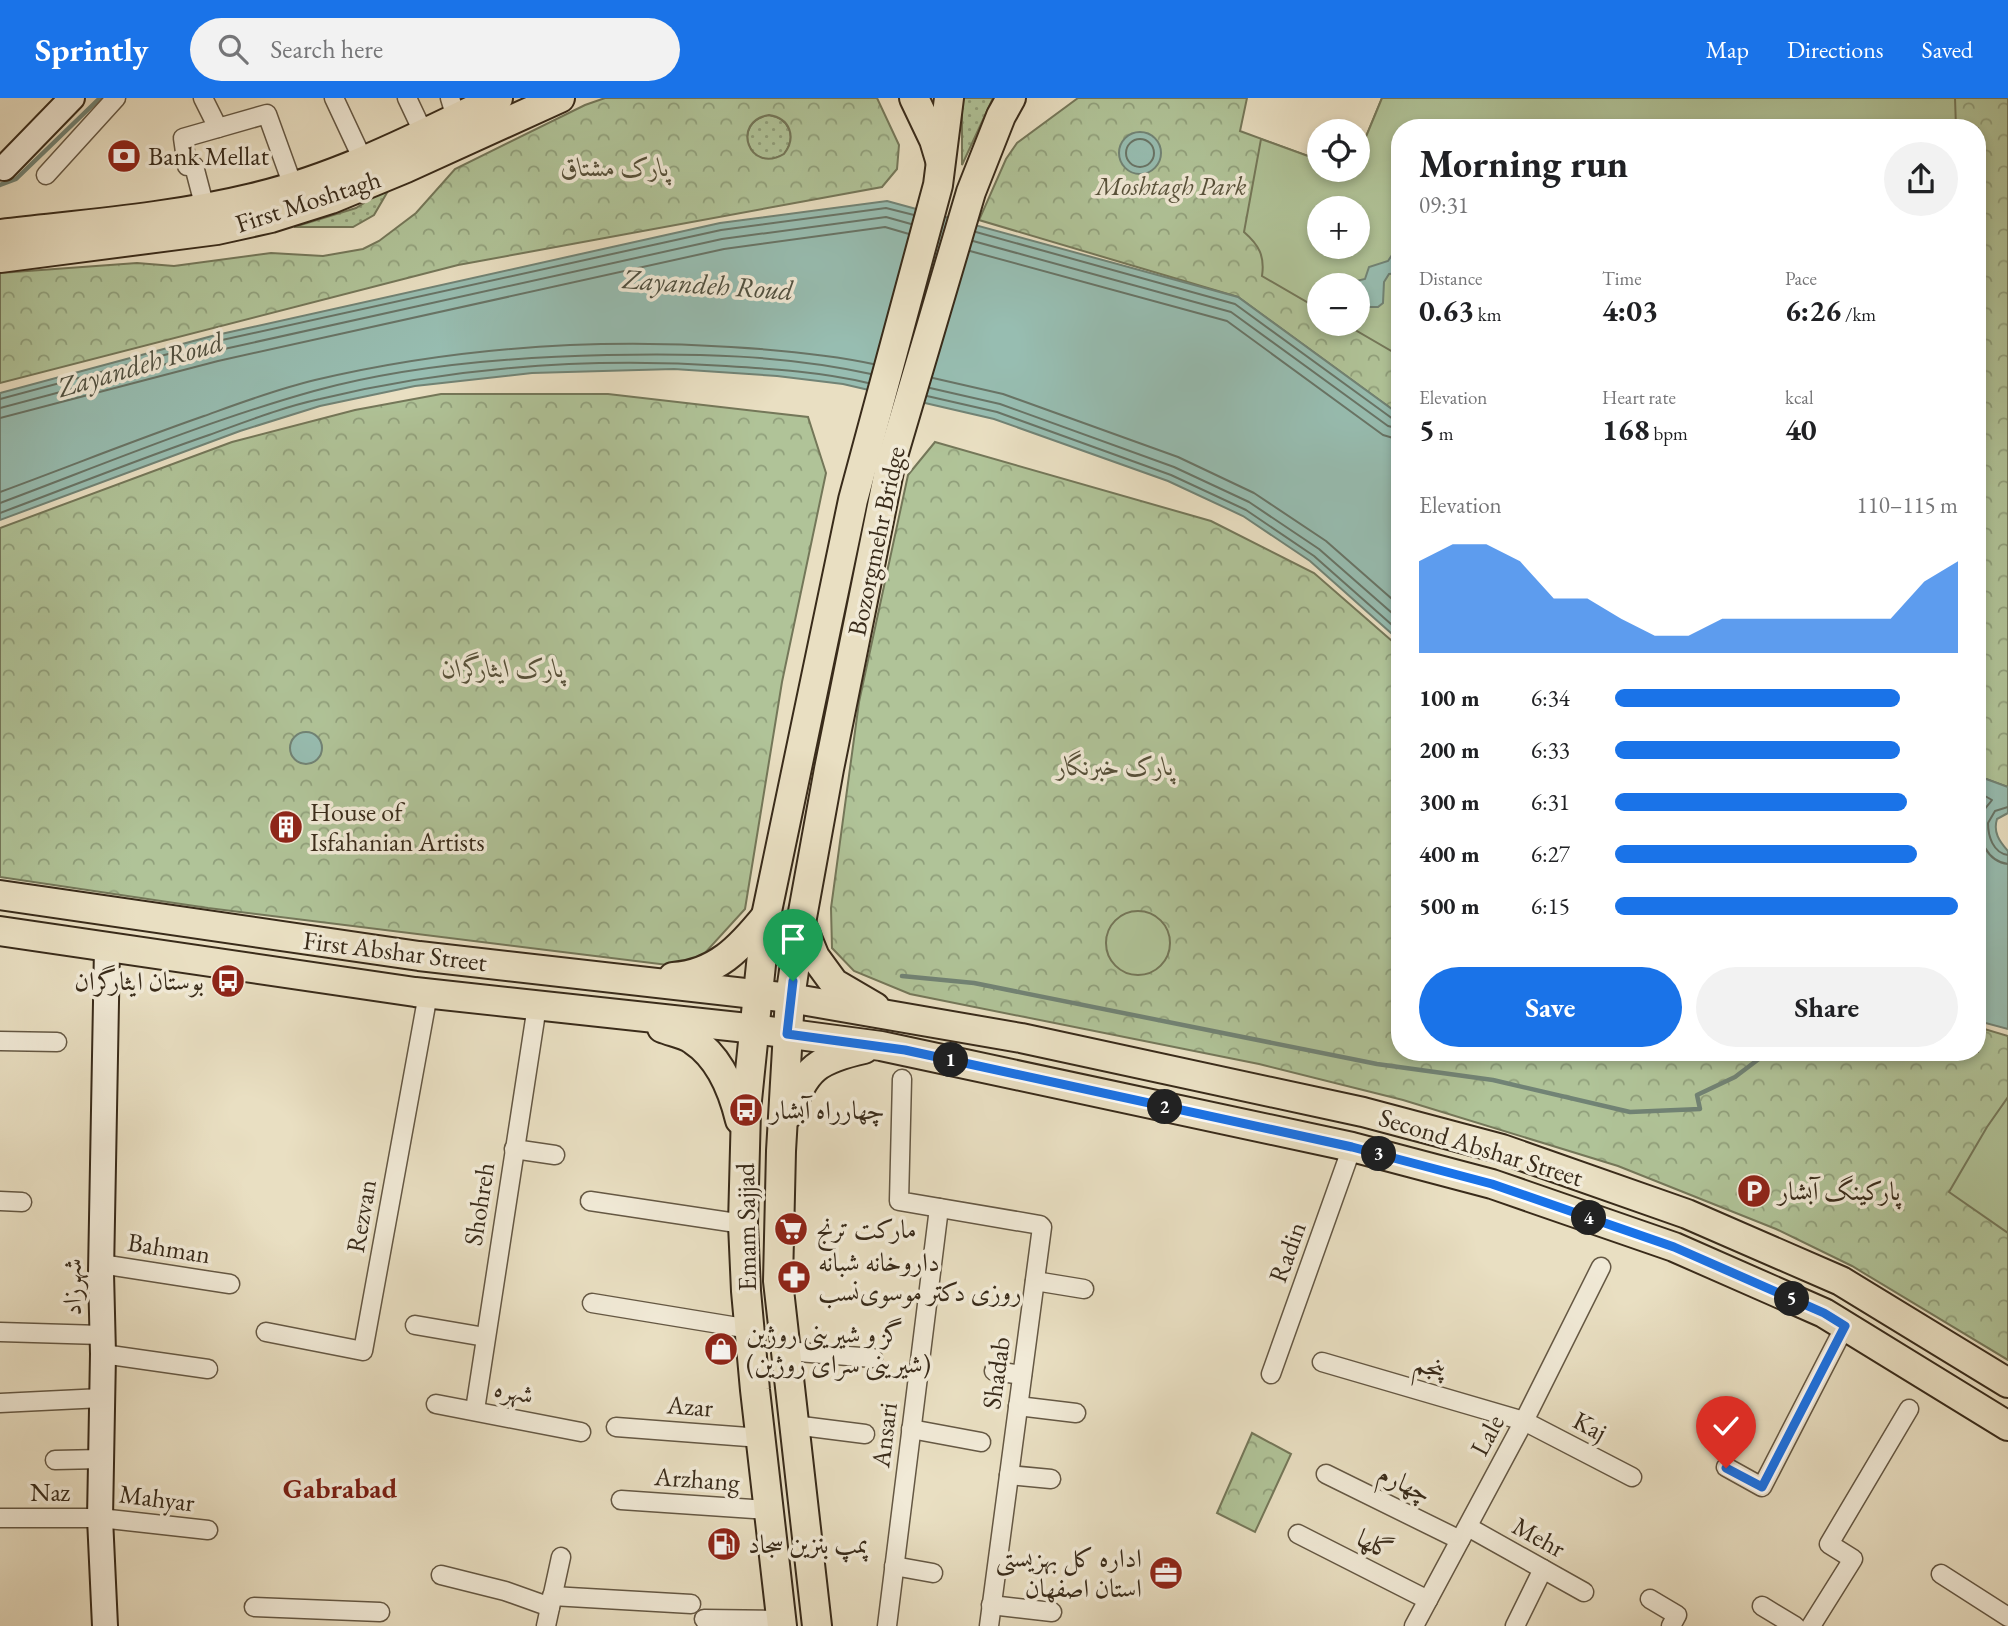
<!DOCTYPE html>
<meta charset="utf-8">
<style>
:root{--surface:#fff;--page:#f2f2f2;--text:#202124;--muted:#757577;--accent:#1a73e8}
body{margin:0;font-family:"EB Garamond",Amiri,serif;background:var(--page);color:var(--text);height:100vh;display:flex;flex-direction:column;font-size:26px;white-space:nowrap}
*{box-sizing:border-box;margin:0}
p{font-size:23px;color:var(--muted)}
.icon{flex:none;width:38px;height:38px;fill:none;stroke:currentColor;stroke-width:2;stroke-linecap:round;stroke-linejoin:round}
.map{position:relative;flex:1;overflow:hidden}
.drawer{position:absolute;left:1391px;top:21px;width:595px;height:942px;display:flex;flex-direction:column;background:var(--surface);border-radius:28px;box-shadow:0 4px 10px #0003}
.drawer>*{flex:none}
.buttons{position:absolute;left:1307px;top:21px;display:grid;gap:14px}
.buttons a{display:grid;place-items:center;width:63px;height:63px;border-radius:50%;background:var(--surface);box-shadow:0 4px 10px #0003;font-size:35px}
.pin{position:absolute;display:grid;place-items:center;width:60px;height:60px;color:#fff;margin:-72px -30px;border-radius:50% 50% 50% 0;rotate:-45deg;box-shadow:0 0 7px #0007}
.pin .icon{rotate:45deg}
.km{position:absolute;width:35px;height:35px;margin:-18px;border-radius:50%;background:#222;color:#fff;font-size:19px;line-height:35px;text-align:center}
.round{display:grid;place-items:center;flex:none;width:74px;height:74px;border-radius:37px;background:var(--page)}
.overview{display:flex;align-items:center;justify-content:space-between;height:119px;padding:0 28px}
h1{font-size:38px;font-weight:700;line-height:52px}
.metrics{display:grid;grid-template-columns:repeat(3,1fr);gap:10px;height:119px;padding:7px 28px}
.metrics div{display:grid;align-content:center}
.metrics b{font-size:30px;font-weight:700}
.metrics small{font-size:19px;font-weight:400}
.metrics p{font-size:19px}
.chart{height:196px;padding:14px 28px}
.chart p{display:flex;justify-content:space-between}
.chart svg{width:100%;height:126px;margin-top:7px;fill:var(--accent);opacity:.7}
.button{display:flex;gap:14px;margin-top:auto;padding:14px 28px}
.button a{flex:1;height:80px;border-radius:42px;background:var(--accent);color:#fff;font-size:28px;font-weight:700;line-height:80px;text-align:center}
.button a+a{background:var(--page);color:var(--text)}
ul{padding:0 28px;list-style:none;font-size:23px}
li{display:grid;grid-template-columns:112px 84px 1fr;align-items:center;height:52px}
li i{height:18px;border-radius:9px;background:var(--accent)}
header{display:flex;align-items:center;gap:42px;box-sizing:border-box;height:98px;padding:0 35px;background:var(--accent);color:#fff}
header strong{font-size:33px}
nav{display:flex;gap:38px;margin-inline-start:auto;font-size:24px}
.search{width:490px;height:63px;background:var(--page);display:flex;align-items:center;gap:18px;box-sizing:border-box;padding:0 24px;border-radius:38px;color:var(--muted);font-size:26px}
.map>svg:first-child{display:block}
</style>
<header>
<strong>Sprintly</strong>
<div class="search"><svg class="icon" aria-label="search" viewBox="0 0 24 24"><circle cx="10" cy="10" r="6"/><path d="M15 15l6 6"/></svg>Search here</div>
<nav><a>Map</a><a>Directions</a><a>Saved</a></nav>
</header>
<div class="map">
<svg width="2008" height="1528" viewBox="0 0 2008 1528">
<defs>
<pattern id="grass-dots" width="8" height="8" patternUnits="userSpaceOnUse" patternTransform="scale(1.75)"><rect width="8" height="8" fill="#b0c398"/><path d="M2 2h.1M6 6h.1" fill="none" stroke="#909f7b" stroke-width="1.8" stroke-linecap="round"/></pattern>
<pattern id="park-crowns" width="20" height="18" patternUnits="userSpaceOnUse" patternTransform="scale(1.75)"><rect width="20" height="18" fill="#b0c398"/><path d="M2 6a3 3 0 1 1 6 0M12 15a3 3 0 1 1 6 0" fill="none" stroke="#909f7b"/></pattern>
</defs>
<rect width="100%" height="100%" fill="#e9dfc2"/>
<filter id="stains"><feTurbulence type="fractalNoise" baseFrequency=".00286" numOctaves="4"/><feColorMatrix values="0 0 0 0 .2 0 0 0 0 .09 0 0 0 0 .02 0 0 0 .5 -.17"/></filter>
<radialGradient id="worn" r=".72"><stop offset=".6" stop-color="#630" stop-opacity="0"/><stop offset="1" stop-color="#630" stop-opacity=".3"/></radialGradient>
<g fill="url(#grass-dots)" stroke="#747759" stroke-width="2">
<polygon points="962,0 993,0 962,67"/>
<path d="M769,17C790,20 797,39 784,56C749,77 730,24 769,17Z"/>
<polygon points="388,93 374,117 353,129 294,129 356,110 375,98"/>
</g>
<g fill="url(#park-crowns)" stroke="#747759" stroke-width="2" fill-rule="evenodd">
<path d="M605,0H877L899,47L897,71L882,89L458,167L0,285V175L137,165L174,168L271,155L323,158L363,151L379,143L416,115L455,71L585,7ZM769,17C790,20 797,39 784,56C749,77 730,23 769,17Z"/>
<path d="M1078,0H1247L1240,33L1319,62L1320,72H1358V58L1382,0H2008V689L1978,678V30H1400V317L1238,199L979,122L1006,61L1017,45ZM1320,110H1358V149H1320ZM1320,187H1358V226H1320Z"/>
<polygon points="441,296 608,296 808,319 826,375 782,584 745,811 704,856 676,868 208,810 0,779 0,430 232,344 355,312"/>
<polygon points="935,344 1211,423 1314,475 1400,550 1400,954 1978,954 1978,929 2008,938 2008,1262 1852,1168 1776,1131 1618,1068 1403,1002 1259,966 910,896 854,873 832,850 831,810 859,604 908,377"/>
<polygon points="1252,1335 1291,1356 1255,1434 1217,1415"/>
</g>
<g fill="#b0c398" stroke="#747759" stroke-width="2" fill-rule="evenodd">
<path d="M1382,0H1955L1956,30H1400V258L1345,226H1358V187H1320L1319,211L1262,178C1265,158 1259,147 1244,134L1261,41L1319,62L1320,72H1358V58ZM1320,110H1358V149H1320Z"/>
<circle cx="1138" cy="845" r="32"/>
<polygon points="2008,999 2008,1135 1949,1094 1987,1029"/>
</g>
<g fill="#97bdb1" stroke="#718375" stroke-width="2">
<circle cx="1140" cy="55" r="21"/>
<polygon points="887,103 1238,199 1400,317 1400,543 1310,463 1243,418 1168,383 994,321 843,286 777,278 674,271 532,275 415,288 320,308 240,333 0,422 0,295 212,238 720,125"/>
<polygon points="1400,128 1400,175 1389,176 1384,184 1383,205 1378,209 1369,209 1358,203 1358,187 1339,187 1365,181 1369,169 1388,163 1394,154 1394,131"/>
<circle cx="306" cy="650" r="16"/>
<path d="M1978,678L2008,689V715L1997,721C1993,734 1999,743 2008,753V931L1978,923Z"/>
</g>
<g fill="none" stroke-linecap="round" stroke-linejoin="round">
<g stroke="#687466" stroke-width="2">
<circle cx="1140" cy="55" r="14"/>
<polyline points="976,134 1235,206 1393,321 1400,322"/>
<polyline points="973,143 1231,214 1388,328 1400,331"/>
<polyline points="970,153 1227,223 1383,337 1400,342"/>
<polyline points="933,280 1003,296 1178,359 1254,395 1326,443 1400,508"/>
<polyline points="930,290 1000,306 1174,369 1249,404 1319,451 1400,522"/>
<polyline points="927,298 997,314 1171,377 1246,412 1314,458 1400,534"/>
<polyline points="0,301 213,244 721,132 886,110 914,117"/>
<polyline points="0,310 215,253 722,141 886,119 911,126"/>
<polyline points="0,320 218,263 724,151 885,129 909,136"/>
<path d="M0,394C68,369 135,342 204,318C240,305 277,291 315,282C451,250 592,240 731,249C779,252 827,256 873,266"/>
<path d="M0,405C104,366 207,323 314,293C408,267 510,259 607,257C695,255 785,257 871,276"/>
<path d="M0,415C70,389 139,361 209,337C245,324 283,309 320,301C453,269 590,259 726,268C774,271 822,274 868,285"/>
<path d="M1978,694L1992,702C1988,708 1981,713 1980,721C1976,740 1988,764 2008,766"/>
<path d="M2008,709L1995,713L1988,725C1988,738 1993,755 2008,757"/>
</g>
<g stroke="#718375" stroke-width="4.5">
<polyline points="0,87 16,81 100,0"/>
<polyline points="902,878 974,885 1377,966 1493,982 1630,1014 1700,1011 1697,997 1735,979 1768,954"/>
</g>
<g stroke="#655844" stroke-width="21">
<g id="street">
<polyline points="203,0 218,30 267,16 293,88"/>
<polyline points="334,0 363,62"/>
<polyline points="407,0 424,36"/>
<polyline points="450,0 456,20"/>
<polyline points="46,77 116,0"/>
<polyline points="205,110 194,68 187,68 183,40 218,30"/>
<polyline points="0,943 57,944"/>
<polyline points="902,981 899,1103 1040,1127 1042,1129 989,1528"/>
<polyline points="514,1051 555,1057"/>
<polyline points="0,1103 22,1104"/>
<polyline points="590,1103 743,1126"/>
<polyline points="101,1166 230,1186"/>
<polyline points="1035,1183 1084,1191"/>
<polyline points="592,1205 750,1231"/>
<polyline points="415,1227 485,1239"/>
<polyline points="0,1234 101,1237"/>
<polyline points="266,1234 363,1253 428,896"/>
<polyline points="786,1253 873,1260"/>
<polyline points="103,1256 208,1271"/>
<polyline points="1322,1264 1524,1323 1632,1379"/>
<polyline points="994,1273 1022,1277"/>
<polyline points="1271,1276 1352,1049"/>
<polyline points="0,1305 102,1300"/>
<polyline points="436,1306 581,1334"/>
<polyline points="1018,1308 1076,1315"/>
<polyline points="475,1312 537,908"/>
<polyline points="794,1327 865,1336"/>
<polyline points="616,1329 761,1340"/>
<polyline points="911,1331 981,1344"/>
<polyline points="55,1362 101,1361"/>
<polyline points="1726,1369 1762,1389 1845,1228"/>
<polyline points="1326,1376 1460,1442"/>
<polyline points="1009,1377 1051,1381"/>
<polyline points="621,1402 769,1412"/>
<polyline points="0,1420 100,1420 208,1432"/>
<polyline points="1468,1429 1584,1494"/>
<polyline points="1298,1436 1428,1502"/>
<polyline points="894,1468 933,1475"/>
<polyline points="1941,1476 2008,1519"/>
<polyline points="441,1477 505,1493 550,1509"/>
<polyline points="552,1498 691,1506"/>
<polyline points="1650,1501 1677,1517 1671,1528"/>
<polyline points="991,1507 1052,1514"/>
<polyline points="1762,1508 1795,1528"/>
<polyline points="254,1509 380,1514"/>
<polyline points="704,1521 781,1522"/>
<polyline points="546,1528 561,1459"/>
<polyline points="887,1528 939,1110"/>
<polyline points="1414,1528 1524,1323 1601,1169"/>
<polyline points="1515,1528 1543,1471"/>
<polyline points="1811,1528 1853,1461 1829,1446 1909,1311"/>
</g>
</g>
<g stroke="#392b1a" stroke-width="28">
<g id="secondary">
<polyline points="0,69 4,70 72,0"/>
<polyline points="105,1528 100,1420 103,1256 101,1175 107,850"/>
</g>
</g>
<g stroke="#392b1a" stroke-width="32">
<g id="primary">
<polyline points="914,0 934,42 940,62"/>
<path d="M0,136C84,126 170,120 252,100C338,80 419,38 498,0"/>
<polyline points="0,160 217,132 271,120 331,101 406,70 560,0"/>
<polyline points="0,797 419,858 790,900 1021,940 1363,1014 1502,1051 1687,1116 1841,1183 2008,1285"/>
<polyline points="801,825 815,859 834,885 875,909"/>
<polyline points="0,833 415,894 738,929 881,948 1352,1049 1492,1086 1674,1149 1824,1215 2008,1328"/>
<path d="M673,879C716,876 740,850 766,818"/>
<path d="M662,930C672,934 685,936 693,942C719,959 733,993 740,1022"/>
<path d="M790,1015C804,970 819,961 864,951"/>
<polyline points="782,1528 755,1292 746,1193 743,1126 746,1012 766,818 853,402 938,87 949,0"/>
<polyline points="817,1528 778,1183 781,1053 790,900 801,825 829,671 890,368 971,94 1001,18 1011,0"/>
</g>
</g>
<use href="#street" stroke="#f1ead7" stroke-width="18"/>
<use href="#secondary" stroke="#f1ead7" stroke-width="24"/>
<use href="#primary" stroke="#e9dfc2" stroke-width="28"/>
</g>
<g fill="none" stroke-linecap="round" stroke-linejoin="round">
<g stroke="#fff" stroke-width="14">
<polyline id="route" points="793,883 787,936 905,952 1352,1049 1492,1086 1674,1149 1824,1215 1845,1228 1762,1389 1726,1370"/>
</g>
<use href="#route" stroke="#1a73e8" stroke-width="9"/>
</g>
<defs>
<g id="bank-disc" transform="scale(1.75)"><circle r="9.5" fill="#8f2418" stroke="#f1ead7"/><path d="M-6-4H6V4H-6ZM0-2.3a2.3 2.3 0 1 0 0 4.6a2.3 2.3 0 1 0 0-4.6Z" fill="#fff"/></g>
<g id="building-disc" transform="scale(1.75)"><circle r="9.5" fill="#8f2418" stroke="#f1ead7"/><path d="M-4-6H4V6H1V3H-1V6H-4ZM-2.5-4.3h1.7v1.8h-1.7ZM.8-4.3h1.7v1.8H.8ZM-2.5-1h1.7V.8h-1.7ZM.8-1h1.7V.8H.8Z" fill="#fff"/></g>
<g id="bus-disc" transform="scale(1.75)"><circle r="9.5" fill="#8f2418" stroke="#f1ead7"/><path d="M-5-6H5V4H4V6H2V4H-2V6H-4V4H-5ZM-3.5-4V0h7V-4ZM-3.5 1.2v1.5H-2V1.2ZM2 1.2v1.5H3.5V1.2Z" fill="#fff"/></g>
<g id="parking-disc" transform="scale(1.75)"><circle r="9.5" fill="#8f2418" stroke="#f1ead7"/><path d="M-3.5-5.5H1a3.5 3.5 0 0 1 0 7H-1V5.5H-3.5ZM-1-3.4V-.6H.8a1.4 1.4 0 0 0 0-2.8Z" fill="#fff"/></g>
<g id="supermarket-disc" transform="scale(1.75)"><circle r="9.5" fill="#8f2418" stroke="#f1ead7"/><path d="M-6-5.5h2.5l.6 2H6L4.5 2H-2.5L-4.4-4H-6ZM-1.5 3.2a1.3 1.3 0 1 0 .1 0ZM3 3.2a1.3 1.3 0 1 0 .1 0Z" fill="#fff"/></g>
<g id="pharmacy-disc" transform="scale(1.75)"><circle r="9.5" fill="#8f2418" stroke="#f1ead7"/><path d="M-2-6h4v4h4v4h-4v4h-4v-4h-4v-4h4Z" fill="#fff"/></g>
<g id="shop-disc" transform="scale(1.75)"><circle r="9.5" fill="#8f2418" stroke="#f1ead7"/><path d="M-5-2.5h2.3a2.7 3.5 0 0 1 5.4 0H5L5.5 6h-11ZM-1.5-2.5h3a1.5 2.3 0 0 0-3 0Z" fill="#fff"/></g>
<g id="fuel-disc" transform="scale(1.75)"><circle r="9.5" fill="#8f2418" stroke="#f1ead7"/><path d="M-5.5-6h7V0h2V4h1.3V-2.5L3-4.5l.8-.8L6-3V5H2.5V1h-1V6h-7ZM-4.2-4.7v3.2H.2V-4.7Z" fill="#fff"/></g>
<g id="office-disc" transform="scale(1.75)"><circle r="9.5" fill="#8f2418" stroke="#f1ead7"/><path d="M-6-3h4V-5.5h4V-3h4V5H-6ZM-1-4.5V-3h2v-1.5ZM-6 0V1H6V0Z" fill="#fff"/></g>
</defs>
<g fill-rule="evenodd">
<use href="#bank-disc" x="124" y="58"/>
<use href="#building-disc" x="286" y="729"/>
<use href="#bus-disc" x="228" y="883"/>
<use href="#bus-disc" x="746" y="1012"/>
<use href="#parking-disc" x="1754" y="1093"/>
<use href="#supermarket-disc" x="791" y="1131"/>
<use href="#pharmacy-disc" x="794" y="1179"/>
<use href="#shop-disc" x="721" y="1251"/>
<use href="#fuel-disc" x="724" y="1446"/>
<use href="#office-disc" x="1166" y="1475"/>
</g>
<g text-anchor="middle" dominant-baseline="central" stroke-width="7" stroke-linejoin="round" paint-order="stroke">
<g font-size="26" fill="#392b1a" stroke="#f1ead7" text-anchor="start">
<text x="148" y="58">Bank Mellat</text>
<text x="310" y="714">House of<tspan x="310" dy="30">Isfahanian Artists</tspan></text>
<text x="204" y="883" text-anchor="end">بوستان ایثارگران</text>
<text x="770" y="1012">چهارراه آبشار</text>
<text x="1778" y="1093">پارکینگ آبشار</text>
<text x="816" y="1131">مارکت ترنج</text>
<text x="818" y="1164">داروخانه شبانه<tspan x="818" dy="30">روزی دکتر موسوی‌نسب</tspan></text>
<text x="746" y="1236">گز و شیرینی روژین<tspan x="746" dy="30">(شیرینی سرای روژین)</tspan></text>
<text x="748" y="1446">پمپ بنزین سجاد</text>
<text x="1142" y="1460" text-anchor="end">اداره کل بهزیستی<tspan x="1142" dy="30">استان اصفهان</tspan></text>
</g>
<g font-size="26" font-style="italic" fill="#57513a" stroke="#f1ead7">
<text x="615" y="69">پارک مشتاق</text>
<text x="1171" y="88">Moshtagh Park</text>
<text x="503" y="570">پارک ایثارگران</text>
<text x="1115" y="668">پارک خبرنگار</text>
</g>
<g font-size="26" fill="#392b1a" stroke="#f1ead7">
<text transform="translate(308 103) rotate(-18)">First Moshtagh</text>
<text transform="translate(876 443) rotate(-78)">Bozorgmehr Bridge</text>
<text transform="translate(395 853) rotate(7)">First Abshar Street</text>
<text transform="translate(1481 1049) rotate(17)">Second Abshar Street</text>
<text transform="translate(479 1106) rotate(-81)">Shohreh</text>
<text transform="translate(361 1118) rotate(-80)">Rezvan</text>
<text transform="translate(746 1129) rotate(-91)">Emam Sajjad</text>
<text transform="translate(169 1150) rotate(9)">Bahman</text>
<text transform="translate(1287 1154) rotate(-70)">Radin</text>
<text transform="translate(72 1189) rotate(-90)">شهرزاد</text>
<text transform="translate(1430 1268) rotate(16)">پنجم</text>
<text transform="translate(996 1275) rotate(-82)">Shadab</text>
<text transform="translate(514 1293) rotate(12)">شهره</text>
<text transform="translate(690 1308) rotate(4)">Azar</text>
<text transform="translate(1590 1328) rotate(28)">Kaj</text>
<text transform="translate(884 1337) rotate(-83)">Ansari</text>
<text transform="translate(1487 1337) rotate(-62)">Lale</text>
<text transform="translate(697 1381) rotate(4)">Arzhang</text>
<text transform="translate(1405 1385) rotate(26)">چهارم</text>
<text x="50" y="1394">Naz</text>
<text transform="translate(157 1400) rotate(7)">Mahyar</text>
<text transform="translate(1539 1439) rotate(29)">Mehr</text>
<text transform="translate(1375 1446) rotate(27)">گلها</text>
</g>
<g font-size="28" font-style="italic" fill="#505040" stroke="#f1ead7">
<text transform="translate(708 186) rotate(4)">Zayandeh Roud</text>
<text transform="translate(140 266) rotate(-16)">Zayandeh Roud</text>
</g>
<g font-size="28" font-weight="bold" fill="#7a1f14" stroke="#f1ead7">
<text x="340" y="1390">Gabrabad</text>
</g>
</g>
<rect width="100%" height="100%" filter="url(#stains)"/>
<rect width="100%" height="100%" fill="url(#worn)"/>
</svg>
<div class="buttons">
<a><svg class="icon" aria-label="locate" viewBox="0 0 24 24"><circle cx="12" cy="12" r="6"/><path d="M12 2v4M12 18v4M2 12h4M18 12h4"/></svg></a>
<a>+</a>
<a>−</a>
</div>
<div class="pin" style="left:793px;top:883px;background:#1e9e55"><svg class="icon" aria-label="arrive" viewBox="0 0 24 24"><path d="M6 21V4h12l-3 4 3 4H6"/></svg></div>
<div class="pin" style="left:1726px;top:1370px;background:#d93025"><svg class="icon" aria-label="check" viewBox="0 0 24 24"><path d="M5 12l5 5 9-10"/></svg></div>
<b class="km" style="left:951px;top:962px">1</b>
<b class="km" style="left:1165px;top:1009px">2</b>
<b class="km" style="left:1379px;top:1056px">3</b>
<b class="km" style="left:1589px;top:1120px">4</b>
<b class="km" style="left:1792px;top:1201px">5</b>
<section class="drawer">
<div class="overview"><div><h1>Morning run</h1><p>09:31</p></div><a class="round"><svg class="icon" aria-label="share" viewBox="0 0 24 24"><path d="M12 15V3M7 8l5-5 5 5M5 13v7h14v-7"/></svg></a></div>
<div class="metrics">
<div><p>Distance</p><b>0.63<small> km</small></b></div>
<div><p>Time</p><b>4:03</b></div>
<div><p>Pace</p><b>6:26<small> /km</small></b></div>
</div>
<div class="metrics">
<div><p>Elevation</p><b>5<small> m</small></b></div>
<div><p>Heart rate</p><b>168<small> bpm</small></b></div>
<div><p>kcal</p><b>40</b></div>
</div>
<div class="chart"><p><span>Elevation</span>110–115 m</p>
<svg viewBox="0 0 160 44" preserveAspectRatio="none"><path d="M0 44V12L10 6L20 6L30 12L40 25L50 25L60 32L70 38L80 38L90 32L100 32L110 32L120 32L130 32L140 32L150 19L160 12V44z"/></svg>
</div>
<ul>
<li><b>100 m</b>6:34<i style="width:83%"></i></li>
<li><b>200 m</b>6:33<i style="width:83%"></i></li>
<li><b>300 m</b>6:31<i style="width:85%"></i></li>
<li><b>400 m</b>6:27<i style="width:88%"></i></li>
<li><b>500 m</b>6:15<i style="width:100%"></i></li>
</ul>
<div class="button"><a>Save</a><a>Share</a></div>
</section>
</div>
